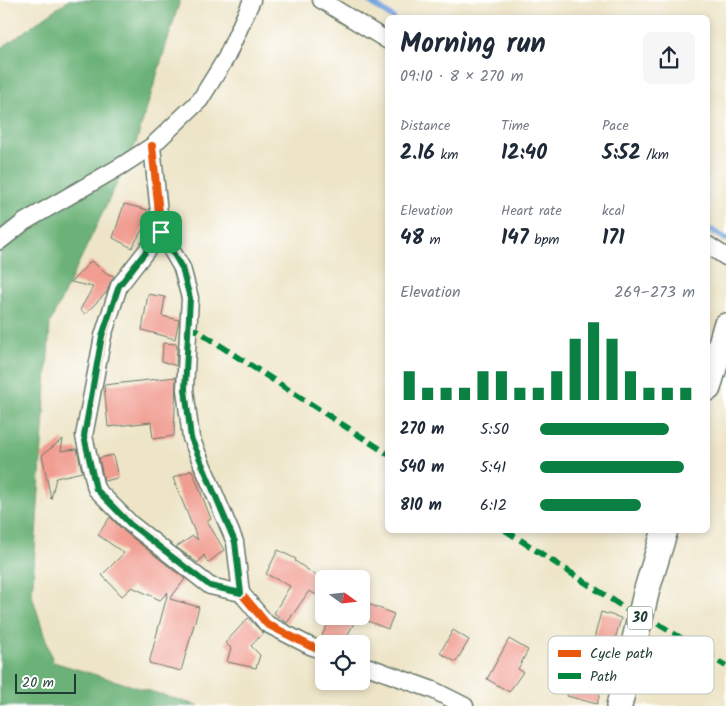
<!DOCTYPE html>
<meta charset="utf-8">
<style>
:root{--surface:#fff;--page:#f6f6f7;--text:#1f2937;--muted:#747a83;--accent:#0b8043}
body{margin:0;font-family:Kalam,sans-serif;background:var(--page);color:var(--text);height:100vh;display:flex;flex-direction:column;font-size:19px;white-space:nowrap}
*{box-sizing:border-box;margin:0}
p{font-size:16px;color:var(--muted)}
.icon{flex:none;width:28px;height:28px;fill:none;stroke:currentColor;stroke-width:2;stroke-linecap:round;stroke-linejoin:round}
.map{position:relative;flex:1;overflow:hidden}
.details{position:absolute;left:385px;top:15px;width:325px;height:518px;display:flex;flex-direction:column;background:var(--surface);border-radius:8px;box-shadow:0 2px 8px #0003}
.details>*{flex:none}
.needle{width:32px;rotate:105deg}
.controls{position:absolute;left:315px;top:570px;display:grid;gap:10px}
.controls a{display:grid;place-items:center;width:55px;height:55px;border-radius:8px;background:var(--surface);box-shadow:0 2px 8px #0003;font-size:25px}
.scale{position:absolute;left:15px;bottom:12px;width:61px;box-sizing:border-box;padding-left:5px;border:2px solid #1f3d34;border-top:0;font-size:14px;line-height:18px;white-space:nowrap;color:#1f3d34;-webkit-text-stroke:4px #fff;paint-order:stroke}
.pin{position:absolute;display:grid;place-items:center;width:42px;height:42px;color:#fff;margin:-21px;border-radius:10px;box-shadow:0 2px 8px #0006}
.round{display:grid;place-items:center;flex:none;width:52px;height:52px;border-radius:8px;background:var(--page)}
.headline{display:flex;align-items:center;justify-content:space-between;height:85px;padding:0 15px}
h1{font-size:28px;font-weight:700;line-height:38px}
.metrics{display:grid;grid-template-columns:repeat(3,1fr);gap:8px;height:85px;padding:5px 15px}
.metrics div{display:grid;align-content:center}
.metrics b{font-size:21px;font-weight:700}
.metrics small{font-size:14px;font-weight:400}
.metrics p{font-size:14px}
.chart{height:140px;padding:10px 15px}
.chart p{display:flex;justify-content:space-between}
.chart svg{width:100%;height:90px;margin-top:5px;stroke:var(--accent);stroke-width:6}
ul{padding:0 15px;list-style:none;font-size:16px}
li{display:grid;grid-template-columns:80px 60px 1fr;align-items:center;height:38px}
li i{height:12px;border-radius:6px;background:var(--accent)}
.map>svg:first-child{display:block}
</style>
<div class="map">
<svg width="726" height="706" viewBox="0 0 726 706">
<rect width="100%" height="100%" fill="#fff"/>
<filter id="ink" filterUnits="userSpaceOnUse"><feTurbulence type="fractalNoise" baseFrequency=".02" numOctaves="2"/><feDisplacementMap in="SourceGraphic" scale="10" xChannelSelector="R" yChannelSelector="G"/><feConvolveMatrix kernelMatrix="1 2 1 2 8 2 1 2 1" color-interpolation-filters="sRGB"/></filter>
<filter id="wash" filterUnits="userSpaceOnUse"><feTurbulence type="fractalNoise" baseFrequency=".0096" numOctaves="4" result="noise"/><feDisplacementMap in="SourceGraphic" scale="20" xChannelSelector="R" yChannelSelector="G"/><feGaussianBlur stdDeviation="1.12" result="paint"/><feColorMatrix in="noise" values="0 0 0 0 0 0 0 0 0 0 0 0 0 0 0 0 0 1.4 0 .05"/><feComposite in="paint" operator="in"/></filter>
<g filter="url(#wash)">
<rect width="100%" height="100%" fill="#eee5c8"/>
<polygon fill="#6cb278" stroke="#467856" points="69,0 180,0 136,143 50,323 32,596 53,662 199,706 0,706 0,49"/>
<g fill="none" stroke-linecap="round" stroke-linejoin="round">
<g stroke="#75a4de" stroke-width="6">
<polyline points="368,0 393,18"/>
<polyline points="708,228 726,239"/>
</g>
</g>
<g id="blocks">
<g fill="#f19d91">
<polygon points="124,204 148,210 145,215 149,217 132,248 113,238"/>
<polygon points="91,261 108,274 114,276 110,283 107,292 85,314 80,310 93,287 71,282"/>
<polygon points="148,294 165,297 162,316 179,320 175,339 142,330"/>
<polygon points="163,343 177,344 176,366 162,361"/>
<polygon points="176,377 174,436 153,439 151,422 108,427 104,385"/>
<polygon points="63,439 61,451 77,449 82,472 56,478 51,499 42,455"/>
<polygon points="113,455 118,478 104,481 99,458"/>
<polygon points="192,470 211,519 207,521 224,550 208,563 204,555 198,563 176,547 193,536 198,540 173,478"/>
<polygon points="110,517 125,532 185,579 170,599 199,607 181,671 149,663 168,592 160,600 132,587 122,596 102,575 124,553 98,535"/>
<polygon points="278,550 296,559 295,561 324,581 324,599 309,591 287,623 274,613 290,586 266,574"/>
<polygon points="361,601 394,614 388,629 357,617 343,644 338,644 322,635 332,616 361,616"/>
<polygon points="601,612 621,618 597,704 567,696 578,655 589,658"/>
<polygon points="248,618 263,633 251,646 260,655 256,668 227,662 231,648 225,643"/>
<polygon points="453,630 469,640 456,662 440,653"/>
<polygon points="509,639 528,650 518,669 523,672 509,692 487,679"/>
</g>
</g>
</g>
<g filter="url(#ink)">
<use href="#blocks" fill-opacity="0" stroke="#677868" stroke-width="1"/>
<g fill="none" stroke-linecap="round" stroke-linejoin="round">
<g stroke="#677868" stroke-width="19">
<g id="street">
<polyline points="321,0 388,41"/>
<polyline points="152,146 161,232 119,286 103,336 84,436 96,489 131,524 210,586 241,593 267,624 310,646 324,651"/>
<polyline points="161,232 182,268 190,298 185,389 191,438 235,542 241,593"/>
<polyline points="0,241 24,222 121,166 152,146 200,100 226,58 252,0"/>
<polyline points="708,245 726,257"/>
<polyline points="361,664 433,690 465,706"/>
</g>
</g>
<g stroke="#677868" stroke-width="28">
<g id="primary">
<polyline points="708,388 726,326"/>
<polyline points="619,706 647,589 665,530"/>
</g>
</g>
<use href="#street" stroke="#fff" stroke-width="16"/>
<use href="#primary" stroke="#fff" stroke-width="25"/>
<g stroke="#00873e" stroke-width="6" stroke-dasharray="12 6" stroke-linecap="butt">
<polyline points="187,329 196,330 388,454"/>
<polyline points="505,530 640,618 655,622 726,666"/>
</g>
<g stroke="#fff" stroke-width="11">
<g id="cycleway">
<polyline points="152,146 161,232 119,286 103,336 84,436 96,489 131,524 210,586 241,593 267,624 310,646 324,651"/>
<polyline points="161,232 182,268 190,298 185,389 191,438 235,542 241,593"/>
</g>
</g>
<use href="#cycleway" stroke="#e8590c" stroke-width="8"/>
</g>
</g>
<g fill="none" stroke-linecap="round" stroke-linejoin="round" filter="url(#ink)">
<g stroke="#fff" stroke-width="10">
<polygon id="route" points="161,232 182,268 190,298 185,389 191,438 235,542 241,593 210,586 130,524 96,489 84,436 102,336 119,286"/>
</g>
<use href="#route" stroke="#0b8043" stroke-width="6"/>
</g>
<g text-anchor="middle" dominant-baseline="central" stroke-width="4.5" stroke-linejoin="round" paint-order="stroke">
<rect fill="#fff" stroke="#627771" stroke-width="1" x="627.5" y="606.5" width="25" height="23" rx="4"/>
<g font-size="14" font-weight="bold" fill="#1f3d34">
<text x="640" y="618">30</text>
</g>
</g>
<rect x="548" y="636" width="166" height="58" rx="8" fill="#fff" stroke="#bcc5c2" stroke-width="1"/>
<rect x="558" y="650" width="23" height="7" fill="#e8590c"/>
<rect x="558" y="673" width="23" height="6" fill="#00873e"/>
<g font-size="14" fill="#1f3d34">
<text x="590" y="658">Cycle path</text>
<text x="590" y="681">Path</text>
</g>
</svg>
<div class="controls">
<a><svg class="needle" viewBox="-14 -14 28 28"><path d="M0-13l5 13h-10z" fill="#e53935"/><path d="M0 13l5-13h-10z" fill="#747a83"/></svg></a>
<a><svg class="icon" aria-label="locate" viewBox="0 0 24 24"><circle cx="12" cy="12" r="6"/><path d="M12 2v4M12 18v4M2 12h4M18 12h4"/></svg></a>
</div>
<div class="scale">20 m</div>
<div class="pin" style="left:161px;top:232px;background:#1e9e55"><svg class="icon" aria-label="arrive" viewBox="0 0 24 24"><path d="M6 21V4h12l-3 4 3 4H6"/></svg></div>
<section class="details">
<div class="headline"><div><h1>Morning run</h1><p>09:10 · 8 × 270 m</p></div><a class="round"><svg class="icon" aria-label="share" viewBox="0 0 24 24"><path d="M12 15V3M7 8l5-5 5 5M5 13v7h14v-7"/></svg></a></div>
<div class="metrics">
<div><p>Distance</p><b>2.16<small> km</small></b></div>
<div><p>Time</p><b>12:40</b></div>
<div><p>Pace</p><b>5:52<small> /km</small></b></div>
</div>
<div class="metrics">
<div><p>Elevation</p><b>48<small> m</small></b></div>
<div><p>Heart rate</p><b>147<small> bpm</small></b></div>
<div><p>kcal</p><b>171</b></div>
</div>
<div class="chart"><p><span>Elevation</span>269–273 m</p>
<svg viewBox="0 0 160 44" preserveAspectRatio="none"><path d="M5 44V30M15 44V38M25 44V38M35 44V38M45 44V30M55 44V30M65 44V38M75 44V38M85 44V30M95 44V14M105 44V6M115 44V14M125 44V30M135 44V38M145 44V38M155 44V38"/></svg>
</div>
<ul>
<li><b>270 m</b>5:50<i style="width:83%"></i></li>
<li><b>540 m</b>5:41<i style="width:93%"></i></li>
<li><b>810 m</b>6:12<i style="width:65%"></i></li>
</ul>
</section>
</div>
